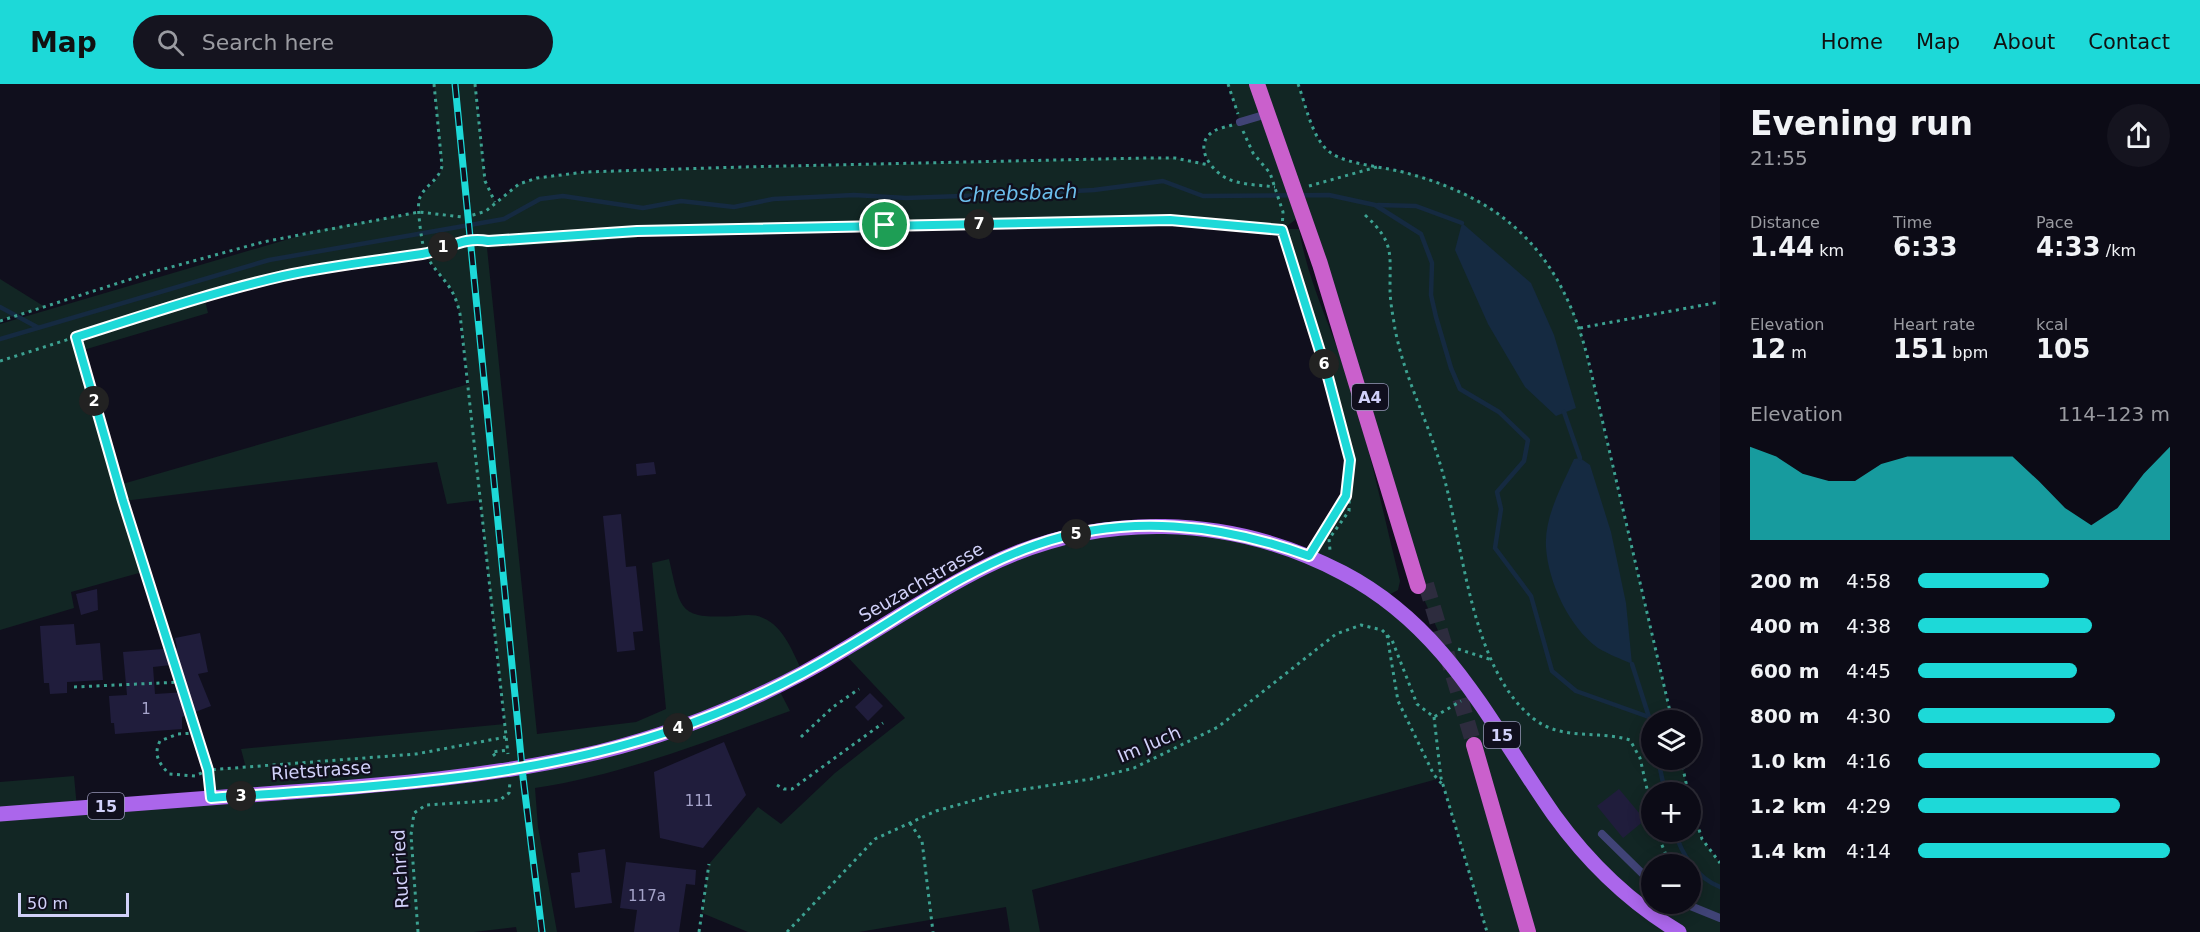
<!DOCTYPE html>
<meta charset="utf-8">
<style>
:root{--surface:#0c0b16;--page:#15141f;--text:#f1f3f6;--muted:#9a9ba1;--line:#2c2b35;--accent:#1dd9d8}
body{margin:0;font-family:"DejaVu Sans",sans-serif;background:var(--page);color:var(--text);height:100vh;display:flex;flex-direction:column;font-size:22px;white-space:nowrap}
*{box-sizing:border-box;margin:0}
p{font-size:20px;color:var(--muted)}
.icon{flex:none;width:33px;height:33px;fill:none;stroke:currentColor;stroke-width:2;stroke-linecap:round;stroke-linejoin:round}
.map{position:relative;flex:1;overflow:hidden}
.sheet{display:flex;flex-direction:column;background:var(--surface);width:480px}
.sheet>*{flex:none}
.tools{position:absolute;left:1641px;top:626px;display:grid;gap:12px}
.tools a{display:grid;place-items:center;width:60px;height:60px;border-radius:50%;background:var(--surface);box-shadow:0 3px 15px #0003,0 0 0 2px var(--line);font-size:30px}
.scale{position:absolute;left:18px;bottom:15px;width:111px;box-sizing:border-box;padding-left:6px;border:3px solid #d1d1f9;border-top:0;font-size:16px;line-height:21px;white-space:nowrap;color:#d1d1f9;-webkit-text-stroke:4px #100f1d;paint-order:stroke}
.pin{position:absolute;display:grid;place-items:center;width:51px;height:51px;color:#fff;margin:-26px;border:3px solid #fff;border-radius:50%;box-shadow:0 2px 6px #0007}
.km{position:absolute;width:30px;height:30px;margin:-15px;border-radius:50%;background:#222;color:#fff;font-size:16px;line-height:30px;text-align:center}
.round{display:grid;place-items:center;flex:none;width:63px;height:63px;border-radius:32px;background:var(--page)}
.summary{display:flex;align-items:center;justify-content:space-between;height:102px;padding:0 30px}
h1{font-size:33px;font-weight:700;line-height:45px}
.figures{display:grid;grid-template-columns:repeat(3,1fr);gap:9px;height:102px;padding:6px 30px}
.figures div{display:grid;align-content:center}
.figures b{font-size:26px;font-weight:700}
.figures small{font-size:16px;font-weight:400}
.figures p{font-size:16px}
.chart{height:168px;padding:12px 30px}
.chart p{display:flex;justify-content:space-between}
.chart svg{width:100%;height:108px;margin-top:6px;fill:var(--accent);opacity:.7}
ul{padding:0 30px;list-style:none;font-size:20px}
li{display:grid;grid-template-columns:96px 72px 1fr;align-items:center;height:45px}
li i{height:15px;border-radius:8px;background:var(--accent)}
header{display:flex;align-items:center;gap:36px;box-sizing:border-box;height:84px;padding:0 30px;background:var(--accent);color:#111}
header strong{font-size:28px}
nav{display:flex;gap:33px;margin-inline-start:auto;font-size:21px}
.search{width:420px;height:54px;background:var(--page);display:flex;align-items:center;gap:15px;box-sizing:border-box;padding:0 21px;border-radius:33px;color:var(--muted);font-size:22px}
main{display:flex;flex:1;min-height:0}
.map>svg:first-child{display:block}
</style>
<header>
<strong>Map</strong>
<div class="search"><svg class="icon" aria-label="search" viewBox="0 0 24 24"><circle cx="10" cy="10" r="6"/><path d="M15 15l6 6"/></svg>Search here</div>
<nav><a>Home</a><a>Map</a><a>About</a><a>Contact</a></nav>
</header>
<main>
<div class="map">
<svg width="1720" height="848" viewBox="0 0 1720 848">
<rect width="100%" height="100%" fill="#100f1d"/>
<g fill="#122624" fill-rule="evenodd">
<path d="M434,0H475L485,97L496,119L519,100L537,94L585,88L1146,74H1175L1209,80C1196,51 1216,46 1240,38L1228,0H1298C1306,21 1312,56 1331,69C1347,81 1385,83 1406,88C1495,111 1548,158 1580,244L1672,636H1652V675H1681L1688,708H1652V747H1690L1691,717L1702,755L1720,779V848H1487L1441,694L1032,806L1040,848H1010L1006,823L859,848H748L702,829L709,780L758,723L781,740L835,689L905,634L842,567L1006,472L1158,441L1309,472L1345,413L1350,376L1328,293L1282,146L1170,136L637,147V154L487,164L537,650L636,638L666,625L652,479L669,475C681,528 679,535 736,532C745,531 755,530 763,534C784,542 794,571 803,589L777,602L790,627C707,657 623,691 535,704L538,743L557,848H517L516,843L474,848H0V698L74,692L77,724L211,714L208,686L246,684L241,665L505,640L480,416L447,420L437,378L124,417L146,487L71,508L74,524L0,546V240L319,146L419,128C417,106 438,102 442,83ZM1303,130L1418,502L1453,580L1383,514L1398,506L1400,497C1382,425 1367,350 1343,280C1327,234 1307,193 1299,145H1283ZM424,170L453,207L460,230L469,300L119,401L80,267L208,229L204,212C277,194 349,175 424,170ZM1652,780H1690V819H1652Z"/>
<polygon points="0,195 45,223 0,236"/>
</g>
<g fill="#152a41">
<polygon points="1462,139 1531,199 1554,251 1576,324 1556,332 1525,303 1488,240 1455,166"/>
<path d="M1580,374L1590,381L1611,448L1626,519L1632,580C1621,575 1608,570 1598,564C1569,543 1548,498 1546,463C1544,433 1562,402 1574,375Z"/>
</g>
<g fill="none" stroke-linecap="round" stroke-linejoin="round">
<g stroke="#152a41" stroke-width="4.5">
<polyline points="1378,121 1416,122 1462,139"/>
<polyline points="0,223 37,243"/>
<polyline points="0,255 269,176 504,135 540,115 563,112 643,124 681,117 734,123 773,115 854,111 906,114 1016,110 1094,106 1163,97 1203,112 1329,111 1375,121 1421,150 1432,179 1431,211 1436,233 1451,284 1460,305 1499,328 1528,356 1524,377 1497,408 1501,425 1495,464 1531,512 1552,587 1576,607 1649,633 1652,645"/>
<polyline points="1564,328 1580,374"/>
<polyline points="1632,580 1649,633"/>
<polyline points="1658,675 1665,708"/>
<path d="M1675,747C1681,770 1697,794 1720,803"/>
</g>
</g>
<g fill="#201d3c" fill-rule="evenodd">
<polygon points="654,378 656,390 637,392 636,380"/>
<polygon points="621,430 626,483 636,482 643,547 633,548 635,566 617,568 603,432"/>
<polygon points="97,505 98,526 81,531 76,510"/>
<polygon points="74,540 76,561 100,559 103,596 67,598 67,609 50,610 49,599 44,599 40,542"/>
<path d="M200,549L208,588L198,590L211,622L182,633V645L115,650L114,639H111L109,612L127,611L123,568L177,564L175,554ZM180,580L186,608L155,610L153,583Z"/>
<polygon points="870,609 883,622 868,637 855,623"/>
<polygon points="724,658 746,711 703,764 660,754 654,688"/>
<polygon points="1619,705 1645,736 1623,754 1597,722"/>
<polygon points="605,765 612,819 575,824 571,789 580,788 578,769"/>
<polygon points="626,778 696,786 695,801 686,800 679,848 634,848 637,826 620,824"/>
</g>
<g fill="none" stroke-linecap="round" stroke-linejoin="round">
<polyline stroke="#2d2c3e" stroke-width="16" stroke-dasharray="16 8" stroke-linecap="butt" points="1426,500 1474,661"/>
<g stroke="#3ca191" stroke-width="3" stroke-dasharray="3 4.5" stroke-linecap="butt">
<path d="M434,0L442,82C439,97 423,102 419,116C417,124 422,164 426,171C440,196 453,198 460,230L508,670"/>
<polyline points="475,0 485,97 495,118"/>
<polyline points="1228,0 1238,30"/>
<path d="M1298,0C1306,21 1312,56 1331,69C1348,81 1388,83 1410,90C1511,118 1562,174 1588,275L1672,636"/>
<path d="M1232,41C1226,43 1219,44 1214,47C1191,61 1212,88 1228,95C1242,101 1260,101 1275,103"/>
<polyline points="1243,47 1253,69 1270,89 1283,128 1282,146 1345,353 1350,376 1349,427 1329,455 1330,466"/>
<polyline points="1309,102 1377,83"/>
<path d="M1365,131C1394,158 1390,168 1390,204C1390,218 1393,232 1395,245C1405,296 1427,334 1441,383C1464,458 1469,584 1534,635C1562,657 1598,646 1630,656L1640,674L1652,727"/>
<polyline points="0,237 153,188 263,158 419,128 462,133 473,131 486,127 519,100 537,94 585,88 743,83 1146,74 1175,74 1209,81"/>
<polyline points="1580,244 1720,218"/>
<polyline points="76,253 123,417 208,686 416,670 506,653"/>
<path d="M0,277C93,248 185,216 279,193C327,182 375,177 423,170C447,166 463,153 488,157L637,147L1170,136L1282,146"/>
<polyline points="1315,463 1337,430 1348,403"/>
<polyline points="1387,551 1398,617 1434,691 1442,700"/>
<polyline points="1458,565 1492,576"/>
<polyline points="74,603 181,598"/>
<polyline points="1434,633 1441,694 1487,848"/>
<path d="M196,649L178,650L160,657C153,671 159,679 169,690L195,692L208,686L210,700"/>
<polyline points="801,653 833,623 859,605"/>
<polyline points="495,672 492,668 508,666"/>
<polyline points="1681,675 1688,708"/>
<polyline points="777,701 784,705 792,705 883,639"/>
<polyline points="1690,717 1702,755 1720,779"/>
<polyline points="910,739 922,757 933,848"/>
<polyline points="1656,747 1670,780"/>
<polyline points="418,848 411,751 414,729 426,721 500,716 509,709 510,698"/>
<polyline points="699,848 709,780"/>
<polyline points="787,848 875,755 936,727 1000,709 1091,695 1134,684 1218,643 1336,550 1361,541 1382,546 1392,556 1417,620 1434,633 1461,617"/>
</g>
<g stroke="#404376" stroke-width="8">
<polyline points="1240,38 1267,30"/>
<polyline points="1602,750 1652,799"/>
<polyline points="1683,819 1720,834"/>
</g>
<path stroke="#ab66eb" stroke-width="15" d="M0,730C92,723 184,716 277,709C385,701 493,693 599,668C669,651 739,623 803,589C865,556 922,514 985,483C1099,426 1231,430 1343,489C1448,544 1490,640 1554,731C1588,778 1629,818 1679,848"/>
<g stroke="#ca60cc" stroke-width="16">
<polyline points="1257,0 1320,180 1418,502"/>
<polyline points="1474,661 1528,848"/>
</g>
<g stroke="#1dd9d8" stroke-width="7">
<polyline id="rail" points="455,0 523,693 542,848"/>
</g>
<use href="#rail" stroke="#100f1d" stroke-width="4.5" stroke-dasharray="14" stroke-linecap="butt"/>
</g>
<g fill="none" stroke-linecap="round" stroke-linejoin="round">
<g stroke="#fff" stroke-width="12">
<path id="route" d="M1170,136L1282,146L1328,293L1350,376L1346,412L1309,472C1222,440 1126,429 1036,461C967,485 906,529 843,566C787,600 727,628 664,649C518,697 363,703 211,714L208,686L123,417L76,253C145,231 213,208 283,192C329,182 375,177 422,170C447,166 463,152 488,157L637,147Z"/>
</g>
<use href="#route" stroke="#1dd9d8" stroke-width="8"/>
</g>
<g text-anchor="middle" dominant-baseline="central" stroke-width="4.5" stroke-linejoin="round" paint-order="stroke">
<g font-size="15" fill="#a5a4ca">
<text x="146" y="625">1</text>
<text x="699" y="717">111</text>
<text x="647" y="812">117a</text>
</g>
<g fill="#100f1d" stroke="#9797b7" stroke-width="1.5">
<rect x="1352" y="300" width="36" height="26" rx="4.5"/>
<rect x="1484" y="638" width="36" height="26" rx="4.5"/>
<rect x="88" y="709" width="36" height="26" rx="4.5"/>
</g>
<g font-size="16" font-weight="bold" fill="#d1d1f9">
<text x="1370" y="313">A4</text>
<text x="1502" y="651">15</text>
<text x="106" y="722">15</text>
</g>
<g font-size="18" fill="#d1d1f9" stroke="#100f1d">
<text transform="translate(921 498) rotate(-30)">Seuzachstrasse</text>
<text transform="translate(1149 660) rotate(-23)">Im Juch</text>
<text transform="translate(321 686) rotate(-4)">Rietstrasse</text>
<text transform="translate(400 785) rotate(-93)">Ruchried</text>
</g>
<g font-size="20" font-style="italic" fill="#6cbeec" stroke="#100f1d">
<text transform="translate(1018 109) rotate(-2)">Chrebsbach</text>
</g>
</g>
</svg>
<div class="tools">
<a><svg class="icon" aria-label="layers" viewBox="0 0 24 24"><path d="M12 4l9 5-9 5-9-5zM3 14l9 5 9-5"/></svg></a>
<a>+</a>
<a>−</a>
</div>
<div class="scale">50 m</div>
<div class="pin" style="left:885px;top:141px;background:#1e9e55"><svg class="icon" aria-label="arrive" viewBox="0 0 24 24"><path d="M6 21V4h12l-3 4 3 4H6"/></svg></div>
<b class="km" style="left:443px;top:163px">1</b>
<b class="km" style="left:94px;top:317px">2</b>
<b class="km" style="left:241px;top:712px">3</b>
<b class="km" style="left:678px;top:644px">4</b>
<b class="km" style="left:1076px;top:450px">5</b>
<b class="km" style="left:1324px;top:280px">6</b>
<b class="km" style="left:979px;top:140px">7</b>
</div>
<section class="sheet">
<div class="summary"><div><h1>Evening run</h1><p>21:55</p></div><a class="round"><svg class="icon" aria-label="share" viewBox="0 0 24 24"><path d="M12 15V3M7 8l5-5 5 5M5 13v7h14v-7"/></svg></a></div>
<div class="figures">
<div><p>Distance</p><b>1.44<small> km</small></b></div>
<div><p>Time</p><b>6:33</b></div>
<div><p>Pace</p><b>4:33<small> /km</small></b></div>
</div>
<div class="figures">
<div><p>Elevation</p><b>12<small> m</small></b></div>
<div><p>Heart rate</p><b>151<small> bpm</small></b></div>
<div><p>kcal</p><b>105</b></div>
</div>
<div class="chart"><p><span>Elevation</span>114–123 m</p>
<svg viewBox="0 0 160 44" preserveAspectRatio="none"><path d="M0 44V6L10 10L20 17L30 20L40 20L50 13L60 10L70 10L80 10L90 10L100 10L110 20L120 31L130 38L140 31L150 17L160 6V44z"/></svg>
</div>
<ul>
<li><b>200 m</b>4:58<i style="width:52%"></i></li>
<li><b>400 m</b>4:38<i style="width:69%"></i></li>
<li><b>600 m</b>4:45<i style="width:63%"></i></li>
<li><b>800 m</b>4:30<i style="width:78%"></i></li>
<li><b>1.0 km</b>4:16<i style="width:96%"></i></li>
<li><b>1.2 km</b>4:29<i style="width:80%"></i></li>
<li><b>1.4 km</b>4:14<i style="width:100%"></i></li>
</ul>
</section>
</main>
